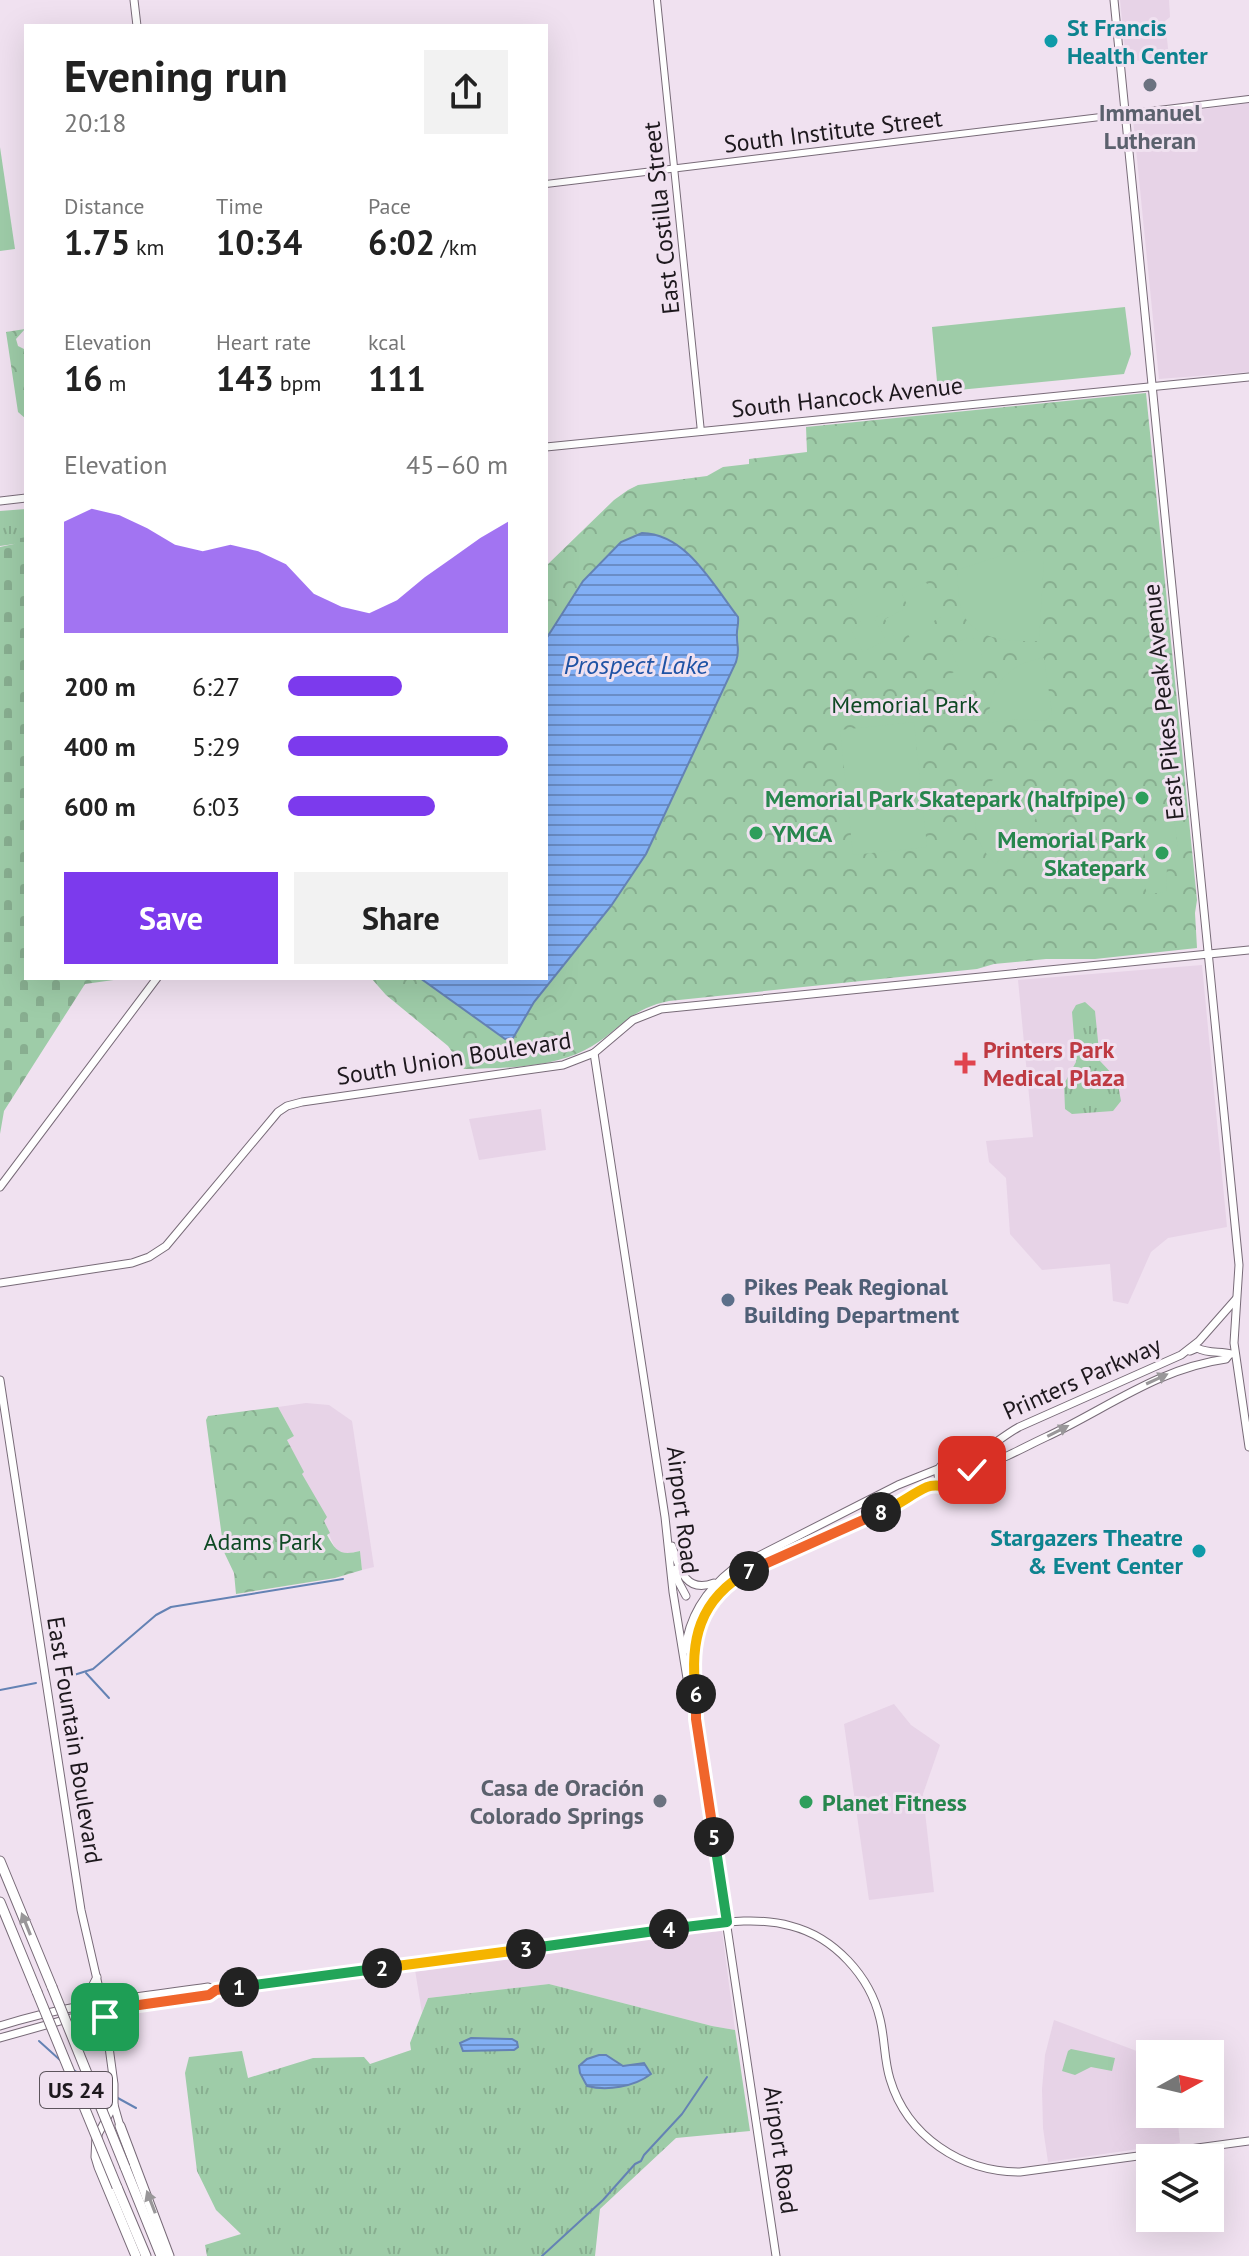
<!DOCTYPE html>
<meta charset="utf-8">
<style>
:root{--surface:#fff;--page:#f2f2f2;--text:#222;--muted:#767676;--accent:#7c3aed}
body{margin:0;font-family:"PT Sans",sans-serif;background:var(--page);color:var(--text);height:100vh;display:flex;flex-direction:column;font-size:30px;white-space:nowrap}
*{box-sizing:border-box;margin:0}
p{font-size:26px;color:var(--muted)}
.icon{flex:none;width:44px;height:44px;fill:none;stroke:currentColor;stroke-width:2;stroke-linecap:round;stroke-linejoin:round}
.map{position:relative;flex:1;overflow:hidden}
.panel{position:absolute;left:24px;top:24px;width:524px;height:956px;display:flex;flex-direction:column;background:var(--surface);border-radius:0px;box-shadow:0 8px 32px #0002}
.panel>*{flex:none}
.needle{width:52px;rotate:82deg}
.buttons{position:absolute;left:1136px;top:2040px;display:grid;gap:16px}
.buttons a{display:grid;place-items:center;width:88px;height:88px;border-radius:0px;background:var(--surface);box-shadow:0 8px 32px #0002;font-size:40px}
.pin{position:absolute;display:grid;place-items:center;width:68px;height:68px;color:#fff;margin:-34px;border-radius:16px;box-shadow:0 4px 12px #0006}
.km{position:absolute;width:40px;height:40px;margin:-20px;border-radius:50%;background:#222;color:#fff;font-size:22px;line-height:40px;text-align:center}
.round{display:grid;place-items:center;flex:none;width:84px;height:84px;border-radius:0px;background:var(--page)}
.overview{display:flex;align-items:center;justify-content:space-between;height:136px;padding:0 40px}
h1{font-size:44px;font-weight:800;line-height:60px}
.metrics{display:grid;grid-template-columns:repeat(3,1fr);gap:12px;height:136px;padding:8px 40px}
.metrics div{display:grid;align-content:center}
.metrics b{font-size:34px;font-weight:800}
.metrics small{font-size:22px;font-weight:400}
.metrics p{font-size:22px}
.chart{height:224px;padding:16px 40px}
.chart p{display:flex;justify-content:space-between}
.chart svg{width:100%;height:144px;margin-top:8px;fill:var(--accent);opacity:.7}
.cta{display:flex;gap:16px;margin-top:auto;padding:16px 40px}
.cta a{flex:1;height:92px;border-radius:0px;background:var(--accent);color:#fff;font-size:32px;font-weight:800;line-height:92px;text-align:center}
.cta a+a{background:var(--page);color:var(--text)}
ul{padding:0 40px;list-style:none;font-size:26px}
li{display:grid;grid-template-columns:128px 96px 1fr;align-items:center;height:60px}
li i{height:20px;border-radius:10px;background:var(--accent)}
.map>svg:first-child{display:block}
</style>
<div class="map">
<svg width="1249" height="2256" viewBox="0 0 1249 2256">
<defs>
<pattern id="grass-tufts" width="24" height="20" patternUnits="userSpaceOnUse" patternTransform="scale(2)"><rect width="24" height="20" fill="#9ecca8"/><path d="M3 7l-1-3M5 7V3M7 7l1-3M15 17l-1-3M17 17v-4M19 17l1-3" fill="none" stroke="#88ae90"/></pattern>
<pattern id="cemetery-stones" width="16" height="16" patternUnits="userSpaceOnUse" patternTransform="scale(2)"><rect width="16" height="16" fill="#9ecca8"/><path d="M2 7V4a2 2 0 0 1 4 0v3zM10 15v-3a2 2 0 0 1 4 0v3z" fill="#88ae90"/></pattern>
<pattern id="park-crowns" width="20" height="18" patternUnits="userSpaceOnUse" patternTransform="scale(2)"><rect width="20" height="18" fill="#9ecca8"/><path d="M2 6a3 3 0 1 1 6 0M12 15a3 3 0 1 1 6 0" fill="none" stroke="#88ae90"/></pattern>
<pattern id="water-rules" width="6" height="5" patternUnits="userSpaceOnUse" patternTransform="scale(2)"><rect width="6" height="5" fill="#82aff5"/><path d="M0 2.5h6" fill="none" stroke="#6a8dc6"/></pattern>
</defs>
<rect width="100%" height="100%" fill="#f0e1f0"/>
<g fill="#e7d3e7">
<polygon points="1120,0 1169,0 1170,17 1165,21 1169,57 1126,62"/>
<polygon points="1249,103 1249,372 1159,379 1133,119"/>
<polygon points="1202,965 1227,1227 1168,1238 1151,1252 1128,1304 1113,1301 1110,1264 1042,1270 1010,1234 1006,1178 989,1162 986,1141 1033,1137 1018,980"/>
<polygon points="541,1109 546,1150 479,1160 469,1119"/>
<polygon points="306,1403 329,1405 352,1421 374,1567 362,1570 360,1551 346,1554 336,1550 285,1439 294,1436 278,1407"/>
<polygon points="894,1704 911,1725 940,1745 923,1794 934,1892 869,1900 844,1724"/>
<polygon points="722,1931 735,2030 712,2026 549,1984 428,1998 422,2013 415,1970 423,1971 465,1965 469,1962 561,1952 572,1948"/>
<polygon points="1054,2020 1150,2056 1150,2114 1177,2114 1180,2143 1048,2162 1043,2128 1042,2089 1045,2055"/>
</g>
<g fill="url(#grass-tufts)">
<polygon points="26,509 26,537 14,544 0,546 0,511"/>
<polygon points="1085,1002 1095,1011 1100,1061 1117,1079 1121,1101 1113,1111 1072,1114 1065,1109 1064,1084 1076,1062 1072,1012 1076,1005"/>
<polygon points="549,1984 712,2026 735,2030 750,2131 676,2138 600,2209 595,2256 207,2256 205,2245 241,2234 216,2210 197,2171 185,2073 189,2057 242,2051 248,2078 313,2058 364,2057 370,2064 411,2050 410,2043 428,1998"/>
</g>
<polygon fill="url(#cemetery-stones)" points="26,537 26,978 128,978 85,984 4,1111 0,1134 0,547 14,544 16,539"/>
<g fill="url(#park-crowns)">
<polygon points="25,329 16,339 18,346 26,350 26,419 18,412 6,332"/>
<path d="M1146,393L1197,900L1195,913L1197,948L1095,959H1046L994,964L977,969L669,1001C628,1009 618,1033 585,1050C551,1068 502,1068 464,1069L448,1046L386,995L371,978H546V566L614,500L628,490L638,485L707,476L723,467L749,464V459L807,452L806,427Z"/>
<path d="M278,1407L294,1436L287,1440L304,1472L302,1474L327,1517L324,1521L330,1533L327,1535C336,1552 341,1556 360,1551L362,1570L335,1578L236,1594L234,1573L224,1552L206,1420L208,1416Z"/>
</g>
<g fill="#9ecca8">
<polygon points="0,147 15,249 0,251"/>
<polygon points="1125,307 1131,354 1124,374 938,392 932,327"/>
<path d="M1031,550L1040,553L1044,561L1039,641C1012,642 970,641 961,608C958,596 958,582 957,570L1003,555Z"/>
<polygon points="926,582 943,616 932,622 943,644 919,656 908,634 896,640 885,619 908,607 902,594"/>
<polygon points="874,590 885,612 874,618 886,640 863,652 851,630 862,624 850,602"/>
<polygon points="972,635 983,658 973,663 984,685 960,697 949,675 959,669 949,647"/>
<path d="M1044,658L1052,713L1046,721L1020,719L988,723C990,686 1007,663 1044,658Z"/>
<polygon points="914,722 927,847 853,855 840,730"/>
<path d="M995,778L1036,818L1029,829L996,864C969,841 968,802 995,778Z"/>
<path d="M1173,812L1179,854L1175,862L1167,866L1166,892L1148,894C1140,880 1149,874 1146,862C1141,832 1141,837 1163,813Z"/>
<polygon points="1071,2049 1115,2058 1112,2071 1091,2067 1075,2075 1062,2071 1068,2051"/>
</g>
<g fill="url(#water-rules)" stroke="#6482b4" stroke-width="2">
<path d="M642,533C687,534 713,585 738,617C739,625 736,630 737,637C737,648 740,649 736,662L646,854L611,906L534,1002L513,1038L505,1039L420,978H546V639L583,581L621,542Z"/>
<polygon points="471,2038 512,2039 517,2042 518,2047 514,2050 463,2051 460,2043"/>
<path d="M599,2055H606L623,2066L644,2063L651,2074C634,2087 607,2091 587,2086L580,2073L579,2066L587,2059Z"/>
</g>
<g fill="none" stroke-linecap="round" stroke-linejoin="round">
<g stroke="#6482b4" stroke-width="2">
<polyline points="86,1673 109,1698"/>
<polyline points="58,1680 93,1669 156,1615 171,1607 343,1579"/>
<polyline points="0,1690 36,1683"/>
<polyline points="39,2041 60,2060"/>
<polyline points="72,2069 83,2076"/>
<polyline points="96,2083 111,2093"/>
<polyline points="116,2097 136,2108"/>
<polyline points="542,2256 603,2200 635,2164 641,2161 644,2155 682,2114 707,2077"/>
</g>
<g stroke="#786b78" stroke-width="8">
<g id="minor">
<polyline points="657,0 701,432"/>
<polyline points="546,184 1249,99"/>
</g>
</g>
<g stroke="#786b78" stroke-width="9">
<g id="major">
<polyline points="134,0 137,26"/>
<polyline points="1114,0 1239,1265 1234,1343 1249,1447"/>
<polyline points="546,447 1249,377"/>
<polyline points="0,501 26,498"/>
<polyline points="594,1053 665,1517 673,1592 691,1703 696,1719 776,2256"/>
<polyline points="0,1187 157,978"/>
<polyline points="0,1283 132,1263 149,1257 166,1246 278,1112 287,1106 302,1102 563,1065 594,1053 633,1020 661,1009 1249,950"/>
<path d="M1190,1351L1197,1348C1209,1354 1220,1351 1231,1354"/>
<polyline points="0,1380 81,1910 104,2010 114,2084 114,2105 120,2126"/>
<circle cx="951" cy="1474" r="13"/>
<path d="M959,1463C980,1457 999,1438 1019,1427L1181,1355L1199,1341L1236,1299"/>
<path d="M964,1476C981,1463 989,1464 1007,1456C1020,1450 1033,1443 1046,1437C1106,1409 1159,1368 1226,1359L1229,1355"/>
<path d="M672,1546C679,1568 685,1594 714,1583"/>
<polyline points="676,1569 678,1581 686,1596"/>
<path d="M685,1650C689,1616 706,1590 733,1569L898,1485L938,1469"/>
<path d="M697,1713C698,1682 688,1653 701,1622C725,1565 832,1533 887,1510C906,1502 922,1488 942,1483"/>
<polyline points="76,2004 87,1996 97,1977"/>
<polyline points="79,2017 90,2020 107,2035"/>
<path d="M0,2026C68,2004 138,1997 208,1987L216,1990"/>
<path d="M0,2038L92,2012L209,1995L216,1990L670,1929C710,1925 751,1915 791,1926C834,1937 870,1976 880,2019C885,2039 884,2060 890,2079C907,2136 961,2172 1020,2172L1249,2141"/>
<polyline points="97,2136 114,2105"/>
</g>
</g>
<g stroke="#786b78" stroke-width="11">
<g id="highway">
<polyline points="0,1861 52,1987"/>
<polyline points="0,1902 37,1992"/>
<polyline points="120,2126 169,2256"/>
<polyline points="97,2136 96,2157 99,2167 136,2256"/>
<polyline points="125,2167 161,2256"/>
<polyline points="117,2187 146,2256"/>
</g>
</g>
<use href="#minor" stroke="#fff" stroke-width="6"/>
<use href="#major" stroke="#fff" stroke-width="7"/>
<use href="#highway" stroke="#fff" stroke-width="9"/>
<g stroke="#786b78" stroke-width="11" stroke-linecap="butt">
<g id="highway-bridge">
<polyline points="52,1987 125,2167"/>
<polyline points="37,1992 117,2187"/>
</g>
</g>
<use href="#highway-bridge" stroke="#fff" stroke-width="9"/>
</g>
<defs><path id="oneway-solid" d="M-6-.8H1V-3.2L6.5 0L1 3.2V.8H-6Z" transform="scale(2)"/></defs>
<g fill="#999799">
<use href="#oneway-solid" transform="translate(1157 1379) rotate(-25)"/>
<use href="#oneway-solid" transform="translate(1058 1431) rotate(-27)"/>
<use href="#oneway-solid" transform="translate(26 1924) rotate(-112)"/>
<use href="#oneway-solid" transform="translate(151 2202) rotate(-111)"/>
</g>
<g fill="none" stroke-linecap="round" stroke-linejoin="round">
<g stroke="#fff" stroke-width="16">
<polyline id="split-1" points="105,2017 104,2010 209,1995 216,1990 239,1987"/>
</g>
<g stroke="#fff" stroke-width="16">
<polyline id="split-2" points="239,1987 382,1968"/>
</g>
<g stroke="#fff" stroke-width="16">
<polyline id="split-3" points="382,1968 526,1949"/>
</g>
<g stroke="#fff" stroke-width="16">
<polyline id="split-4" points="526,1949 669,1929"/>
</g>
<g stroke="#fff" stroke-width="16">
<polyline id="split-5" points="669,1929 727,1922 714,1837"/>
</g>
<g stroke="#fff" stroke-width="16">
<polyline id="split-6" points="696,1694 696,1719 714,1837"/>
</g>
<g stroke="#fff" stroke-width="16">
<path id="split-7" d="M696,1694C689,1641 699,1599 749,1571"/>
</g>
<g stroke="#fff" stroke-width="16">
<polyline id="split-8" points="749,1571 881,1512"/>
</g>
<g stroke="#fff" stroke-width="16">
<path id="split-9" d="M881,1512C898,1506 911,1494 927,1487C939,1482 950,1491 959,1484C964,1480 967,1474 972,1470"/>
</g>
<use href="#split-1" stroke="#f0652b" stroke-width="10"/>
<use href="#split-2" stroke="#22a559" stroke-width="10"/>
<use href="#split-3" stroke="#f5b400" stroke-width="10"/>
<use href="#split-4" stroke="#22a559" stroke-width="10"/>
<use href="#split-5" stroke="#22a559" stroke-width="10"/>
<use href="#split-6" stroke="#f0652b" stroke-width="10"/>
<use href="#split-7" stroke="#f5b400" stroke-width="10"/>
<use href="#split-8" stroke="#f0652b" stroke-width="10"/>
<use href="#split-9" stroke="#f5b400" stroke-width="10"/>
</g>
<g fill="#0f9aa8" stroke="#f0e1f0" stroke-width="3">
<circle cx="1051" cy="41" r="8"/>
<circle cx="1199" cy="1551" r="8"/>
</g>
<g fill="#6b7280" stroke="#f0e1f0" stroke-width="3">
<circle cx="1150" cy="85" r="8"/>
<circle cx="660" cy="1801" r="8"/>
</g>
<g fill="#2e9e5b" stroke="#f0e1f0" stroke-width="3">
<circle cx="1142" cy="798" r="8"/>
<circle cx="756" cy="833" r="8"/>
<circle cx="1162" cy="853" r="8"/>
<circle cx="806" cy="1802" r="8"/>
</g>
<path fill="#e0444e" stroke="#f0e1f0" stroke-width="3" d="M961 1051h8v8h8v8h-8v8h-8v-8h-8v-8h8z"/>
<circle fill="#5c6f8a" stroke="#f0e1f0" stroke-width="3" cx="728" cy="1300" r="8"/>
<g text-anchor="middle" dominant-baseline="central" stroke-width="6" stroke-linejoin="round" paint-order="stroke">
<rect fill="#f0e1f0" stroke="#5c545c" stroke-width="2" x="40" y="2072" width="72" height="36" rx="6"/>
<g font-size="22" font-weight="bold" fill="#1d181d">
<text x="76" y="2090">US 24</text>
</g>
<g font-size="24" font-weight="bold" fill="#0d838f" stroke="#f0e1f0" text-anchor="start">
<text x="1067" y="27">St Francis<tspan x="1067" dy="28">Health Center</tspan></text>
<text x="1183" y="1537" text-anchor="end">Stargazers Theatre<tspan x="1183" dy="28">&amp; Event Center</tspan></text>
</g>
<g font-size="24" font-weight="bold" fill="#5b616d" stroke="#f0e1f0">
<text x="1150" y="112">Immanuel<tspan x="1150" dy="28">Lutheran</tspan></text>
<text x="644" y="1787" text-anchor="end">Casa de Oración<tspan x="644" dy="28">Colorado Springs</tspan></text>
</g>
<g font-size="24" fill="#1d181d" stroke="#f0e1f0">
<text transform="translate(833 131) rotate(-7)">South Institute Street</text>
<text transform="translate(661 218) rotate(-96)">East Costilla Street</text>
<text transform="translate(847 397) rotate(-6)">South Hancock Avenue</text>
<text transform="translate(1163 702) rotate(-96)">East Pikes Peak Avenue</text>
<text transform="translate(454 1058) rotate(-9)">South Union Boulevard</text>
<text transform="translate(1082 1378) rotate(-24)">Printers Parkway</text>
<text transform="translate(683 1510) rotate(83)">Airport Road</text>
<text transform="translate(75 1740) rotate(81)">East Fountain Boulevard</text>
<text transform="translate(781 2150) rotate(82)">Airport Road</text>
</g>
<g font-size="24" fill="#0e4924" stroke="#f0e1f0">
<text x="905" y="704">Memorial Park</text>
<text x="263" y="1541">Adams Park</text>
</g>
<g font-size="24" font-weight="bold" fill="#27864d" stroke="#f0e1f0" text-anchor="end">
<text x="1126" y="798">Memorial Park Skatepark (halfpipe)</text>
<text x="772" y="833" text-anchor="start">YMCA</text>
<text x="1146" y="839">Memorial Park<tspan x="1146" dy="28">Skatepark</tspan></text>
<text x="822" y="1802" text-anchor="start">Planet Fitness</text>
</g>
<g font-size="24" font-weight="bold" fill="#be3a42" stroke="#f0e1f0" text-anchor="start">
<text x="983" y="1049">Printers Park<tspan x="983" dy="28">Medical Plaza</tspan></text>
</g>
<g font-size="24" font-weight="bold" fill="#4e5e75" stroke="#f0e1f0" text-anchor="start">
<text x="744" y="1286">Pikes Peak Regional<tspan x="744" dy="28">Building Department</tspan></text>
</g>
<g font-size="26" font-style="italic" fill="#1f53a5" stroke="#f0e1f0">
<text x="636" y="664">Prospect Lake</text>
</g>
</g>
</svg>
<div class="buttons">
<a><svg class="needle" viewBox="-14 -14 28 28"><path d="M0-13l5 13h-10z" fill="#e53935"/><path d="M0 13l5-13h-10z" fill="#767676"/></svg></a>
<a><svg class="icon" aria-label="layers" viewBox="0 0 24 24"><path d="M12 4l9 5-9 5-9-5zM3 14l9 5 9-5"/></svg></a>
</div>
<div class="pin" style="left:105px;top:2017px;background:#1e9e55"><svg class="icon" aria-label="arrive" viewBox="0 0 24 24"><path d="M6 21V4h12l-3 4 3 4H6"/></svg></div>
<div class="pin" style="left:972px;top:1470px;background:#d93025"><svg class="icon" aria-label="check" viewBox="0 0 24 24"><path d="M5 12l5 5 9-10"/></svg></div>
<b class="km" style="left:239px;top:1987px">1</b>
<b class="km" style="left:382px;top:1968px">2</b>
<b class="km" style="left:526px;top:1949px">3</b>
<b class="km" style="left:669px;top:1929px">4</b>
<b class="km" style="left:714px;top:1837px">5</b>
<b class="km" style="left:696px;top:1694px">6</b>
<b class="km" style="left:749px;top:1571px">7</b>
<b class="km" style="left:881px;top:1512px">8</b>
<section class="panel">
<div class="overview"><div><h1>Evening run</h1><p>20:18</p></div><a class="round"><svg class="icon" aria-label="share" viewBox="0 0 24 24"><path d="M12 15V3M7 8l5-5 5 5M5 13v7h14v-7"/></svg></a></div>
<div class="metrics">
<div><p>Distance</p><b>1.75<small> km</small></b></div>
<div><p>Time</p><b>10:34</b></div>
<div><p>Pace</p><b>6:02<small> /km</small></b></div>
</div>
<div class="metrics">
<div><p>Elevation</p><b>16<small> m</small></b></div>
<div><p>Heart rate</p><b>143<small> bpm</small></b></div>
<div><p>kcal</p><b>111</b></div>
</div>
<div class="chart"><p><span>Elevation</span>45–60 m</p>
<svg viewBox="0 0 160 44" preserveAspectRatio="none"><path d="M0 44V10L10 6L20 8L30 12L40 17L50 19L60 17L70 19L80 23L90 32L100 36L110 38L120 34L130 27L140 21L150 15L160 10V44z"/></svg>
</div>
<ul>
<li><b>200 m</b>6:27<i style="width:52%"></i></li>
<li><b>400 m</b>5:29<i style="width:100%"></i></li>
<li><b>600 m</b>6:03<i style="width:67%"></i></li>
</ul>
<div class="cta"><a>Save</a><a>Share</a></div>
</section>
</div>
